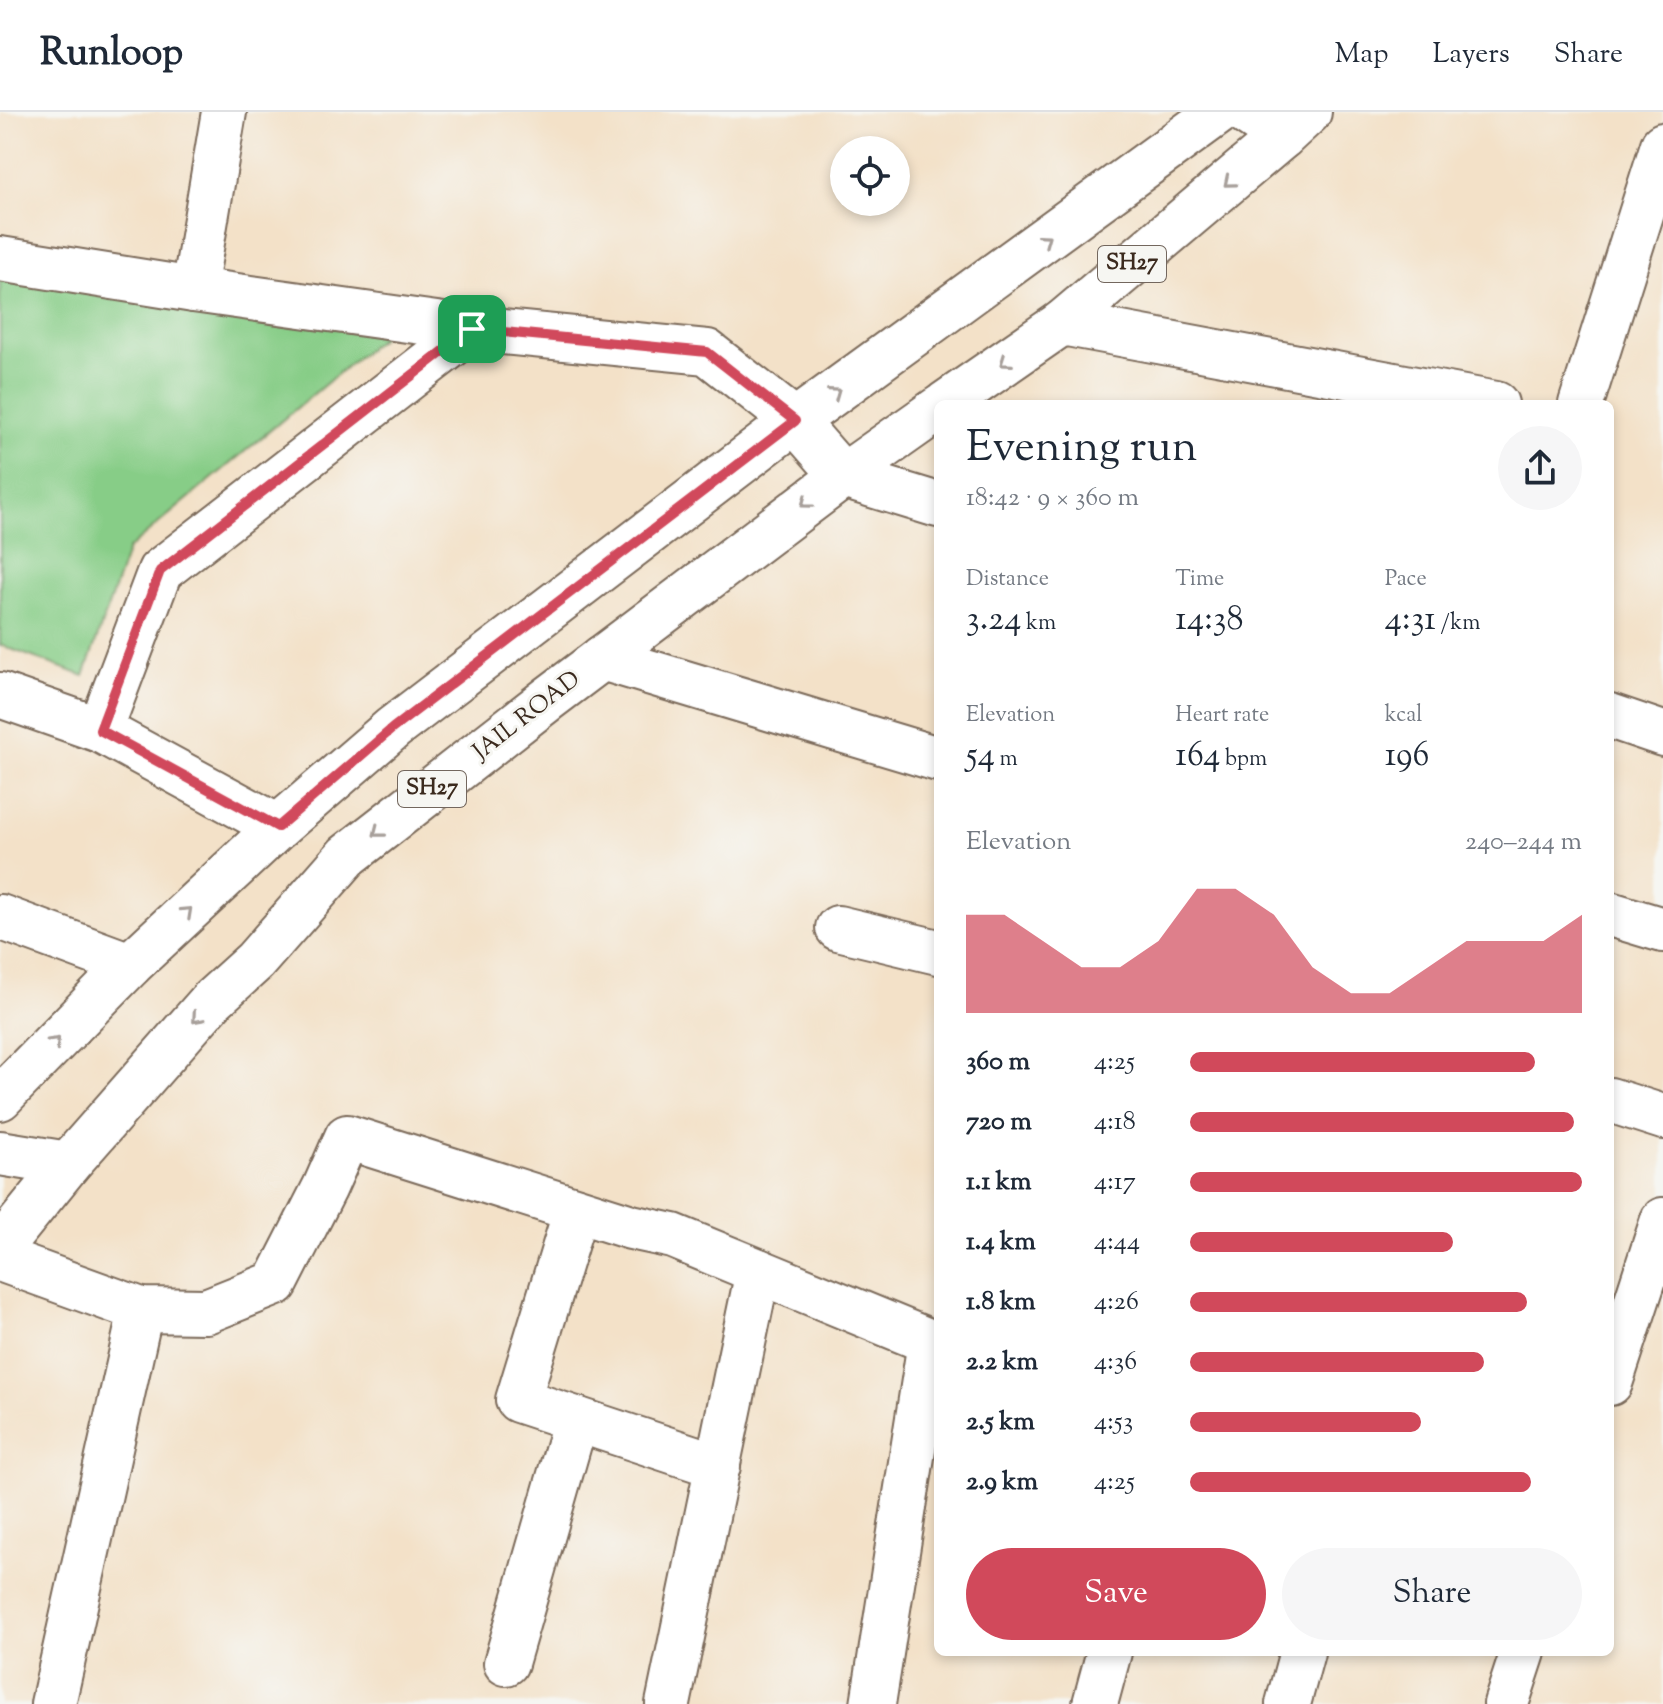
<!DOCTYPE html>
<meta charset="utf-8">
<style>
:root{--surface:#fff;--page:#f6f6f7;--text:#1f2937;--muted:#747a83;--line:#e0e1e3;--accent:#d1495b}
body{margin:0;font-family:"Sorts Mill Goudy",serif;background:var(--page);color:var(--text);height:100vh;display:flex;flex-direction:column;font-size:30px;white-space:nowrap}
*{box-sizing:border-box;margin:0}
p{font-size:26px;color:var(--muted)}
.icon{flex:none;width:44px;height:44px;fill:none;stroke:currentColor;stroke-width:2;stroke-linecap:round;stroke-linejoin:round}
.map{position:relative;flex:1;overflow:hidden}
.drawer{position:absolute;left:934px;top:288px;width:680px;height:1256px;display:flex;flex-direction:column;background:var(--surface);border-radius:12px;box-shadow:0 4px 12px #0003}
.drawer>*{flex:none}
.fabs{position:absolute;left:830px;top:24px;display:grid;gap:16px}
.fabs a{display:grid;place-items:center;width:80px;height:80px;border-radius:50%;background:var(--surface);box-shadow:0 4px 12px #0003;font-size:40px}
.pin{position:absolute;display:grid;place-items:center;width:68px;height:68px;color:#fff;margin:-34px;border-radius:16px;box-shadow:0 4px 12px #0006}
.round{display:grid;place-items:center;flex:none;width:84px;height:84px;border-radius:42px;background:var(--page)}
.summary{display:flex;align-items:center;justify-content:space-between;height:136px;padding:0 32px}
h1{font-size:44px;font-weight:600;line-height:60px}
.metrics{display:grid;grid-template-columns:repeat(3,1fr);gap:12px;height:136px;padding:8px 32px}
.metrics div{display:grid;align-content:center}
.metrics b{font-size:34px;font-weight:600}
.metrics small{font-size:22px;font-weight:400}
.metrics p{font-size:22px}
.chart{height:224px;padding:16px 32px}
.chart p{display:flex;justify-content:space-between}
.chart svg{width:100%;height:144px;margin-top:8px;fill:var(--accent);opacity:.7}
.button{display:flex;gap:16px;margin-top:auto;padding:16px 32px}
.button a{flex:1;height:92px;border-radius:48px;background:var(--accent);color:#fff;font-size:32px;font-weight:600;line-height:92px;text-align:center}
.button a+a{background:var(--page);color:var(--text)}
ul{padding:0 32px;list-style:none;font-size:26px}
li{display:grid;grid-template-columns:128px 96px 1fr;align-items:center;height:60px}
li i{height:20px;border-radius:10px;background:var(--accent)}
header{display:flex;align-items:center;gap:48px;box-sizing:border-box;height:112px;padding:0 40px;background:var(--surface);border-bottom:2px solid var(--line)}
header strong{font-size:38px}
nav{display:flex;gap:44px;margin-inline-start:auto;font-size:28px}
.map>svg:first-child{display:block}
</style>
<header>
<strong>Runloop</strong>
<nav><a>Map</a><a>Layers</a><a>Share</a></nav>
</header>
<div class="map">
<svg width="1663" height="1592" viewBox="0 0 1663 1592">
<rect width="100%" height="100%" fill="#f6f6f2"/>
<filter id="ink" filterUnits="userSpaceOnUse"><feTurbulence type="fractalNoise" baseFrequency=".0125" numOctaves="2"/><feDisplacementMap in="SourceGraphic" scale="16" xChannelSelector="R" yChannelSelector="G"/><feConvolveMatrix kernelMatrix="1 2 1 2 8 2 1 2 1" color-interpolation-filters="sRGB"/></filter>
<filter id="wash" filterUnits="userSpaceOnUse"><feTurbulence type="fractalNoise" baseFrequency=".006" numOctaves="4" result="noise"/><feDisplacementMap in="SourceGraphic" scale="32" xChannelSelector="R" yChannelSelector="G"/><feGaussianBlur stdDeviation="1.8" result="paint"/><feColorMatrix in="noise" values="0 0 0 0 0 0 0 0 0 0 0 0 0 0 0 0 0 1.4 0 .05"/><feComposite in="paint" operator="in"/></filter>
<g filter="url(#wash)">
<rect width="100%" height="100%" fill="#f3e1c8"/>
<polygon fill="#87cd87" stroke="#617c52" stroke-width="2" points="0,166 401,209 128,437 84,564 0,533"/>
</g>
<g filter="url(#ink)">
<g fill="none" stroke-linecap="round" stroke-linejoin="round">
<g stroke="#7b6a5a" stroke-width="48">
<g id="minor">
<polyline points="1245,0 1282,25"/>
<polyline points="0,147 194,178 472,217"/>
<polyline points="194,178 224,0"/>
<polyline points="1062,211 1496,292"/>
<polyline points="1581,292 1663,33"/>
<polyline points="602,546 938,647"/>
<polyline points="0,583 100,618 278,715"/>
<polyline points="1610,604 1663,622"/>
<polyline points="100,618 160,459 472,217 707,240 795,309 843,364 938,393"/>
<polyline points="1610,802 1663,818"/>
<polyline points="0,805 130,853"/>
<polyline points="838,816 938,840"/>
<polyline points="1610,988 1663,1005"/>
<polyline points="0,1041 68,1052"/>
<polyline points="576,1098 518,1288 718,1354"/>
<polyline points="0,1147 141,1198 206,1199 276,1171 325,1075 347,1025 631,1115 673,1124 938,1233"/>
<polyline points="1610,1271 1663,1108"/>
<polyline points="506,1551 576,1307"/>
<polyline points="53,1592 141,1198"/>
<polyline points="668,1592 758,1159"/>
<polyline points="873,1592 930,1230"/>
<polyline points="1095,1592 1109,1540"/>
<polyline points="1288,1592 1302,1540"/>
<polyline points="1506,1592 1523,1540"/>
</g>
</g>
<g stroke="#7b6a5a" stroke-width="48">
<g id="major">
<polyline points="945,292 1062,211 1282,25 1309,0"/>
<polyline points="0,986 130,853 278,715 393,616 795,309 1219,0"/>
<polyline points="0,1136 68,1052 212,888 255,849 347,744 548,587 843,364 938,297"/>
</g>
</g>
<use href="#minor" stroke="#fff" stroke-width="44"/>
<use href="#major" stroke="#fff" stroke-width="44"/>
</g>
<defs><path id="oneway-chevron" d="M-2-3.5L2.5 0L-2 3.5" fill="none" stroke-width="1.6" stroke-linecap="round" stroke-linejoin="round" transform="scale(2)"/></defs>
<g stroke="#a79f9a">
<use href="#oneway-chevron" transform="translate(1229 70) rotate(140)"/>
<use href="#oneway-chevron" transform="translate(1045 127) rotate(-36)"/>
<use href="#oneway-chevron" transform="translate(1005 250) rotate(145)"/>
<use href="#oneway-chevron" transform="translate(835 281) rotate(-36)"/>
<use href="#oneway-chevron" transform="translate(806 391) rotate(143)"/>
<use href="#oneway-chevron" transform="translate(378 720) rotate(142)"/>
<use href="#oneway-chevron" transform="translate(187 800) rotate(-43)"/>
<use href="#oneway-chevron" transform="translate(197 906) rotate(131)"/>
<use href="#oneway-chevron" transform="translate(55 930) rotate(-46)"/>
</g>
</g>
<g fill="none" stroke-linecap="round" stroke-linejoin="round" filter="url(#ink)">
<g stroke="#fff" stroke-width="16">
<polygon id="route" points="472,217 707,240 795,309 393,616 278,715 100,618 160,459"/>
</g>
<use href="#route" stroke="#d1495b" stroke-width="10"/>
</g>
<g text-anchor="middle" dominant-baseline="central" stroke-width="6" stroke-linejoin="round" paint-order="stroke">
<g fill="#f6f6f2" stroke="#73675e" stroke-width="2">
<rect x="1098" y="134" width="68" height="36" rx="6"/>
<rect x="398" y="659" width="68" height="36" rx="6"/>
</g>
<g font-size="22" font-weight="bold" fill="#3b2a1e">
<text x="1132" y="152">SH27</text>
<text x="432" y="677">SH27</text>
</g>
<g font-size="24" fill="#3b2a1e" stroke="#f6f6f2">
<text transform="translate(527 604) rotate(-38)">JAIL ROAD</text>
</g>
</g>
</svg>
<div class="fabs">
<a><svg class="icon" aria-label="locate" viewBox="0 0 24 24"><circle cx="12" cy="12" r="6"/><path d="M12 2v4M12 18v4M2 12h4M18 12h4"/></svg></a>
</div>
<div class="pin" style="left:472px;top:217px;background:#1e9e55"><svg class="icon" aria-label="arrive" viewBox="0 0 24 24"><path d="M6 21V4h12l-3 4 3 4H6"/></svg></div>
<section class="drawer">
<div class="summary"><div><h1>Evening run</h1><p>18:42 · 9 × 360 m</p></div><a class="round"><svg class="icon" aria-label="share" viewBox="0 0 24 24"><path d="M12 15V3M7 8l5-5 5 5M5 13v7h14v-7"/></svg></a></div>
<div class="metrics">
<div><p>Distance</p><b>3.24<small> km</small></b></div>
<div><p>Time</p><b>14:38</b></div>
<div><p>Pace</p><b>4:31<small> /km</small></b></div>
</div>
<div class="metrics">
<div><p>Elevation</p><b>54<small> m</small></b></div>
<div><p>Heart rate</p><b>164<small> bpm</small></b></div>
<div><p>kcal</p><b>196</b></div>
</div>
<div class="chart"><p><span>Elevation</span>240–244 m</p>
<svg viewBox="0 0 160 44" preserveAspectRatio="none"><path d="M0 44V14L10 14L20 22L30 30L40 30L50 22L60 6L70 6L80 14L90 30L100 38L110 38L120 30L130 22L140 22L150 22L160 14V44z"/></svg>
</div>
<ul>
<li><b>360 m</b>4:25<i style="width:88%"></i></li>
<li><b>720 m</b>4:18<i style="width:98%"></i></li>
<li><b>1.1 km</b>4:17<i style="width:100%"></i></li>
<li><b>1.4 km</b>4:44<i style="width:67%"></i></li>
<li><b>1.8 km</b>4:26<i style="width:86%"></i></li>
<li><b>2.2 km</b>4:36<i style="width:75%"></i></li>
<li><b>2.5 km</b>4:53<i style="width:59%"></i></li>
<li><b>2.9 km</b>4:25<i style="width:87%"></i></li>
</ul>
<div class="button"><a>Save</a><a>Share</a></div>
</section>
</div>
